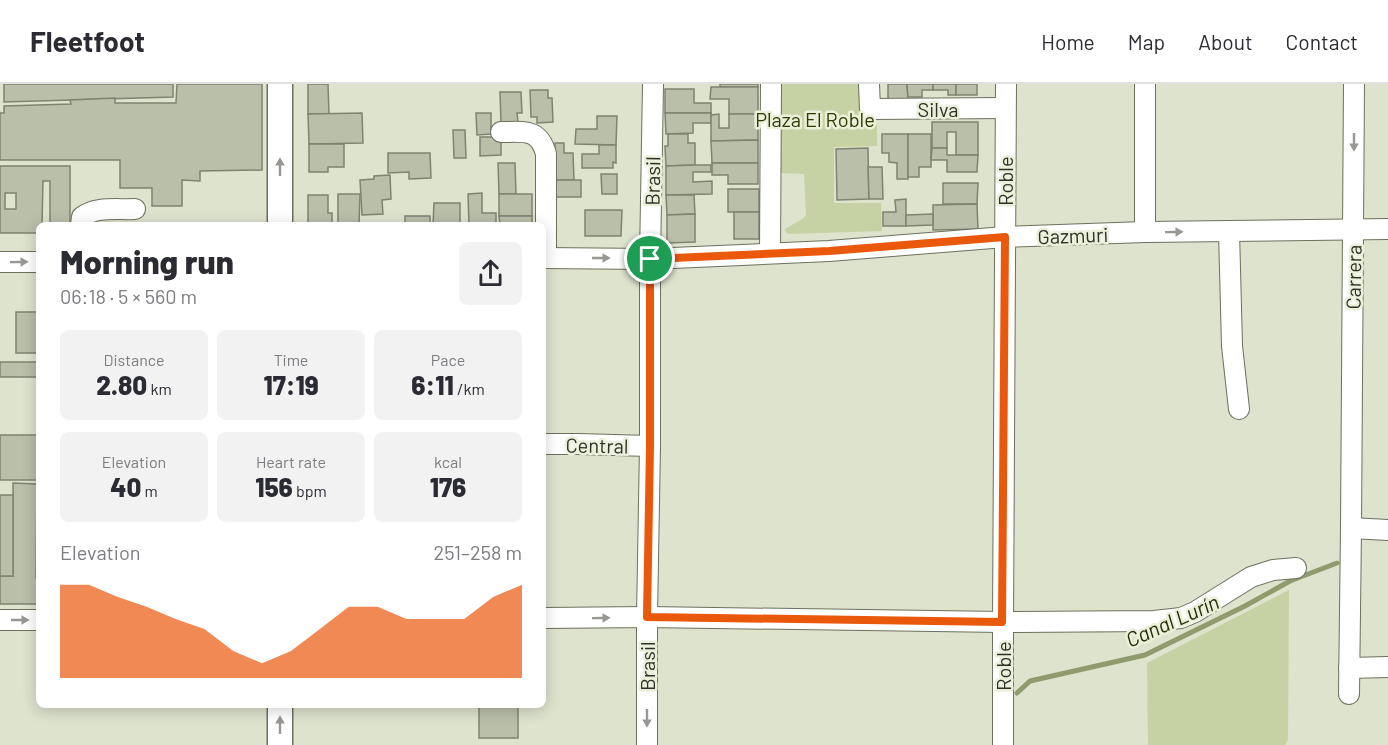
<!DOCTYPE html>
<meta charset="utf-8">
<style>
:root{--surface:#fff;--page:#f2f2f3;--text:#2b2b33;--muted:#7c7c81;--line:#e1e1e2;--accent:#ea580c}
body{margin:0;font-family:Barlow,sans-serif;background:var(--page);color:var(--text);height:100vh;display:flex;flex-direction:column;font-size:22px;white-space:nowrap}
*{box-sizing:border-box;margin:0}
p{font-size:20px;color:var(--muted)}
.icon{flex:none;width:33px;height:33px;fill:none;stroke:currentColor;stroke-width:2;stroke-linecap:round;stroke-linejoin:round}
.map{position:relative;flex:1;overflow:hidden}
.sheet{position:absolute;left:36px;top:138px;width:510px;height:486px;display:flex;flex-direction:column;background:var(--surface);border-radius:9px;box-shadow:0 3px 15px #0003}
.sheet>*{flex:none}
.pin{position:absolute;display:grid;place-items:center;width:51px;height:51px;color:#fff;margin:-26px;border:3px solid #fff;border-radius:50%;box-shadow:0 2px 6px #0007}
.round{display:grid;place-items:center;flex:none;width:63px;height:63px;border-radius:9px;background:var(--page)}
.headline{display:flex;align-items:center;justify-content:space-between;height:102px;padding:0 24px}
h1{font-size:33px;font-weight:800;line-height:45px}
.metrics{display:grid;grid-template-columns:repeat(3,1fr);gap:9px;height:102px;padding:6px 24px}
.metrics div{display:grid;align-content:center;border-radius:9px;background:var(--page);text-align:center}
.metrics b{font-size:26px;font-weight:800}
.metrics small{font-size:16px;font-weight:400}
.metrics p{font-size:16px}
.chart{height:168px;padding:12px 24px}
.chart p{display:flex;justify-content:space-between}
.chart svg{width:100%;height:108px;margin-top:6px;fill:var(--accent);opacity:.7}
header{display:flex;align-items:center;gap:36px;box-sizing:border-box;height:84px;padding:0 30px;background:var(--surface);border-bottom:2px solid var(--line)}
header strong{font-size:28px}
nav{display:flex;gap:33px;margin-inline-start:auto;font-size:21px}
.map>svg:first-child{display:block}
</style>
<header>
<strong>Fleetfoot</strong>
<nav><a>Home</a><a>Map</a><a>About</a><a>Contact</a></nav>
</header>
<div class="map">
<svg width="1388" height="661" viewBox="0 0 1388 661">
<rect width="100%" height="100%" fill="#dde3cd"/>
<g fill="#c6d2a3">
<polygon points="780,0 861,0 861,36 865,41 877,41 877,62 834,63 834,119 881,119 882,147 789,150 786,148 785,145 804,134 806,131 804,90 780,89"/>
<polygon points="1289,506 1288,656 1285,661 1148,661 1147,579"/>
</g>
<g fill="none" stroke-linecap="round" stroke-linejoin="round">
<polyline stroke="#8f9b6c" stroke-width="5" points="1017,609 1030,597 1145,571 1245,522 1290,497 1337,479"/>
</g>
<g fill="#b9bfa9" stroke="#7e8470" stroke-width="1.5" fill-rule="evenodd">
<polygon points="4,0 173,0 173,13 4,18"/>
<polygon points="177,0 262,0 262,86 200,87 200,97 182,96 182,122 152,122 152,104 120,104 120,76 0,76 0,29 4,29 4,22 71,20 70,16 115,14 115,19 176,19"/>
<polygon points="308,0 328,0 329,30 308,30"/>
<rect x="720" y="0" width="38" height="3"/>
<polygon points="888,0 907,0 908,17 888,18"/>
<polygon points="907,0 933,0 933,6 922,6 922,13 908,13"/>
<polygon points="933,0 956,0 956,11 948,11 948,6 933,6"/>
<rect x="956" y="0" width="21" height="11"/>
<polygon points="711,3 758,3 758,30 729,30 729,15 710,15"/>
<polygon points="665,5 694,5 694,19 711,19 711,29 665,29"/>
<polygon points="530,6 548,6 548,14 552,14 553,38 537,39 537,33 531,33"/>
<polygon points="500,8 521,8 522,29 517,29 518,38 501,39"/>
<polygon points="362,29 363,59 309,60 308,30"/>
<polygon points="476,29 491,29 491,50 477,51"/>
<polygon points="665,29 711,29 711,39 693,39 693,49 666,50"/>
<polygon points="719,30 719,44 729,44 729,30 758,30 758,56 711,57 711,31"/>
<polygon points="597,32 617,32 616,61 575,60 576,45 597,45"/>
<polygon points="932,38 978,38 978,71 956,71 956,48 947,48 947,64 932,64"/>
<polygon points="453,46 465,46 466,74 454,74"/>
<polygon points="668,50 688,50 688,59 695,59 695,81 666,82 665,62 668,62"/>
<polygon points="882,50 908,50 908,95 897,95 897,79 889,78 889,69 882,69"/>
<polygon points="908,50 931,50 931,83 919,83 919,93 908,93"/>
<polygon points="480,53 501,53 501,71 480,72"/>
<polygon points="758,56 758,79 712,79 711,57"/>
<polygon points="555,59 564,59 564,69 573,69 574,96 555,96"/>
<polygon points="309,60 344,60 344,83 328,83 328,88 309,88"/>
<polygon points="599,61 616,61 616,79 613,78 613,84 582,84 582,70 599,70"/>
<polygon points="868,64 869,115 837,116 836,65"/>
<polygon points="932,64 947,64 947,71 978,71 977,88 947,88 947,76 931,76"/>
<polygon points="388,69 430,69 431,94 409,95 409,88 388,89"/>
<polygon points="498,79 515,79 516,110 499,110"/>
<polygon points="712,79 758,79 758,100 728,100 728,91 712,91"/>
<polygon points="695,81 711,81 711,88 693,88 693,98 712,97 712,110 666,111 666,82"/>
<path d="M0,82H70V141H50V97H43L42,141H39V149H0ZM5,109H16V125H5Z"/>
<polygon points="868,83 882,83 883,115 869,115"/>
<polygon points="601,90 617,90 617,110 602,110"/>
<polygon points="390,91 391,115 382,116 383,130 362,131 360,96 374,95 374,92"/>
<rect x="555" y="96" width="26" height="17"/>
<polygon points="943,99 978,99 977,120 943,120"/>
<rect x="728" y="105" width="31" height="23"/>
<polygon points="482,109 482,129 496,129 496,141 469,141 468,110"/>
<polygon points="338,110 360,110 359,141 338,141"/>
<rect x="499" y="110" width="33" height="22"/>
<polygon points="308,111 328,111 328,129 332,129 332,141 308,141"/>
<polygon points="666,111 694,111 695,130 667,131"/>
<polygon points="906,115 906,142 883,142 883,128 896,128 895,116"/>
<polygon points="434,119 460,119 460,141 433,141"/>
<polygon points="977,120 978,145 933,146 933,121"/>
<polygon points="585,126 622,126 621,152 585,152"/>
<rect x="734" y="128" width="25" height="27"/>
<polygon points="695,130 695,158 667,159 667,131"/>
<polygon points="933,130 933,141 906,142 906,131"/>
<rect x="405" y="132" width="25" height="9"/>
<polygon points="499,132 532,132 532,141 500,141"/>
<polygon points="16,228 38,228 39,269 16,269"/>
<rect x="0" y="278" width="39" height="15"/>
<rect x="0" y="351" width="39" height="45"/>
<polygon points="13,399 37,400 36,494 39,494 39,520 0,520 0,492 13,492"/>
<rect x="0" y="411" width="13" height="81"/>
<rect x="479" y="621" width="39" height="33"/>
</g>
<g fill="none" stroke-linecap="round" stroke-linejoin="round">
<g stroke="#6c715d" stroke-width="22">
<g id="minor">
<polyline points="869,0 870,25 1005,24"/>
<path d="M501,48C524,48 539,44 546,70V174"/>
<path d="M81,141L82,133C96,122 118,126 135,125"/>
<polyline points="1229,147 1232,262 1239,325"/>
<polyline points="1145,148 1145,0"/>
<polyline points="770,169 771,0"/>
<polyline points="543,174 650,175 829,167 1005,153 1145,148 1388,145"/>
<polyline points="0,178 39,178"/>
<polyline points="543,360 577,360 650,362"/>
<polyline points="1351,444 1388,446"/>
<polyline points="543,534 647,533 1003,538 1154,537 1181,534 1195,528 1251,493 1273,486 1296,484"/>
<polyline points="0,536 39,536"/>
<polyline points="1349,584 1388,583"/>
<polyline points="1349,610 1351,444 1354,0"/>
<polyline points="647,661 647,533 650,362 650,175 653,0"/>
<polyline points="1003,661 1003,538 1006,0"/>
</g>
</g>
<g stroke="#6c715d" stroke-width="27">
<g id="major">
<polyline points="280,0 280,141"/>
<polyline points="280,661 280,621"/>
</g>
</g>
<use href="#minor" stroke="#fff" stroke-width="20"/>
<use href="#major" stroke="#fff" stroke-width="24"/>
</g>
<defs><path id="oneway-solid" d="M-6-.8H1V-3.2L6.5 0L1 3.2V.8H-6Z" transform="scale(1.5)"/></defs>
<g fill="#979894">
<use href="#oneway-solid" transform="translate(1354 58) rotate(90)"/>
<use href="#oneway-solid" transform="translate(280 83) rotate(-90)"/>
<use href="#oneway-solid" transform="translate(1174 148) rotate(-1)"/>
<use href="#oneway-solid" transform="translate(601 174)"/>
<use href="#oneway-solid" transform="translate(19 178) rotate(-1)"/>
<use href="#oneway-solid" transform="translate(601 534) rotate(-1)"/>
<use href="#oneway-solid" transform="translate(20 536)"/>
<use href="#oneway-solid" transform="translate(647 634) rotate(90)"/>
<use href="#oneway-solid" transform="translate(280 641) rotate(-90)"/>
</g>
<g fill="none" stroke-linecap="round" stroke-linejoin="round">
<g stroke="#fff" stroke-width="12">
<polygon id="route" points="1005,153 1002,538 647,533 650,362 650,175 829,167"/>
</g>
<use href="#route" stroke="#ea580c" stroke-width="8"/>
</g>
<g text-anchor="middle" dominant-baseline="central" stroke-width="5" stroke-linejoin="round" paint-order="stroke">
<g font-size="20" fill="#2f3128" stroke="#eaf0da">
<text x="938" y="25">Silva</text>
<text transform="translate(652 97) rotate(-89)">Brasil</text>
<text transform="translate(1005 97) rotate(-90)">Roble</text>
<text transform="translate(1073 151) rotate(-2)">Gazmuri</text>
<text transform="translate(1353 193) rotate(-89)">Carrera</text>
<text transform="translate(597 361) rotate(1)">Central</text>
<text transform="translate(647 582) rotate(-90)">Brasil</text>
<text transform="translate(1003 582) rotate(-90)">Roble</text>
</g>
<g font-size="20" fill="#2f3900" stroke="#eaf0da">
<text x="815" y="35">Plaza El Roble</text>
</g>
<g font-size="21" font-style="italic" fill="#262d07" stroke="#eaf0da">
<text transform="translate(1172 536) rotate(-24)">Canal Lurín</text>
</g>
</g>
</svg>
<div class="pin" style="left:650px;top:175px;background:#1e9e55"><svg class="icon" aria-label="arrive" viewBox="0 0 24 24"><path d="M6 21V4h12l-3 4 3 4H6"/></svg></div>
<section class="sheet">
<div class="headline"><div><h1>Morning run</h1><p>06:18 · 5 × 560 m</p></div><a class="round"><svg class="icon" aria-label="share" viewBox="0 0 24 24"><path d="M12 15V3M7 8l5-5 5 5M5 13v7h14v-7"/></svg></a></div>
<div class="metrics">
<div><p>Distance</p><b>2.80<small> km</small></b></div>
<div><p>Time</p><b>17:19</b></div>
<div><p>Pace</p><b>6:11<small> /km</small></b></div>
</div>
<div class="metrics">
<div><p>Elevation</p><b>40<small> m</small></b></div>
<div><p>Heart rate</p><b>156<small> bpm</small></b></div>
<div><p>kcal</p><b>176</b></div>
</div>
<div class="chart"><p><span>Elevation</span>251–258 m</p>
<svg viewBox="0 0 160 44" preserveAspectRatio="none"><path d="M0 44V6L10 6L20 11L30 15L40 20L50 24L60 33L70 38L80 33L90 24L100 15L110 15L120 20L130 20L140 20L150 11L160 6V44z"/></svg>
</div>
</section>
</div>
